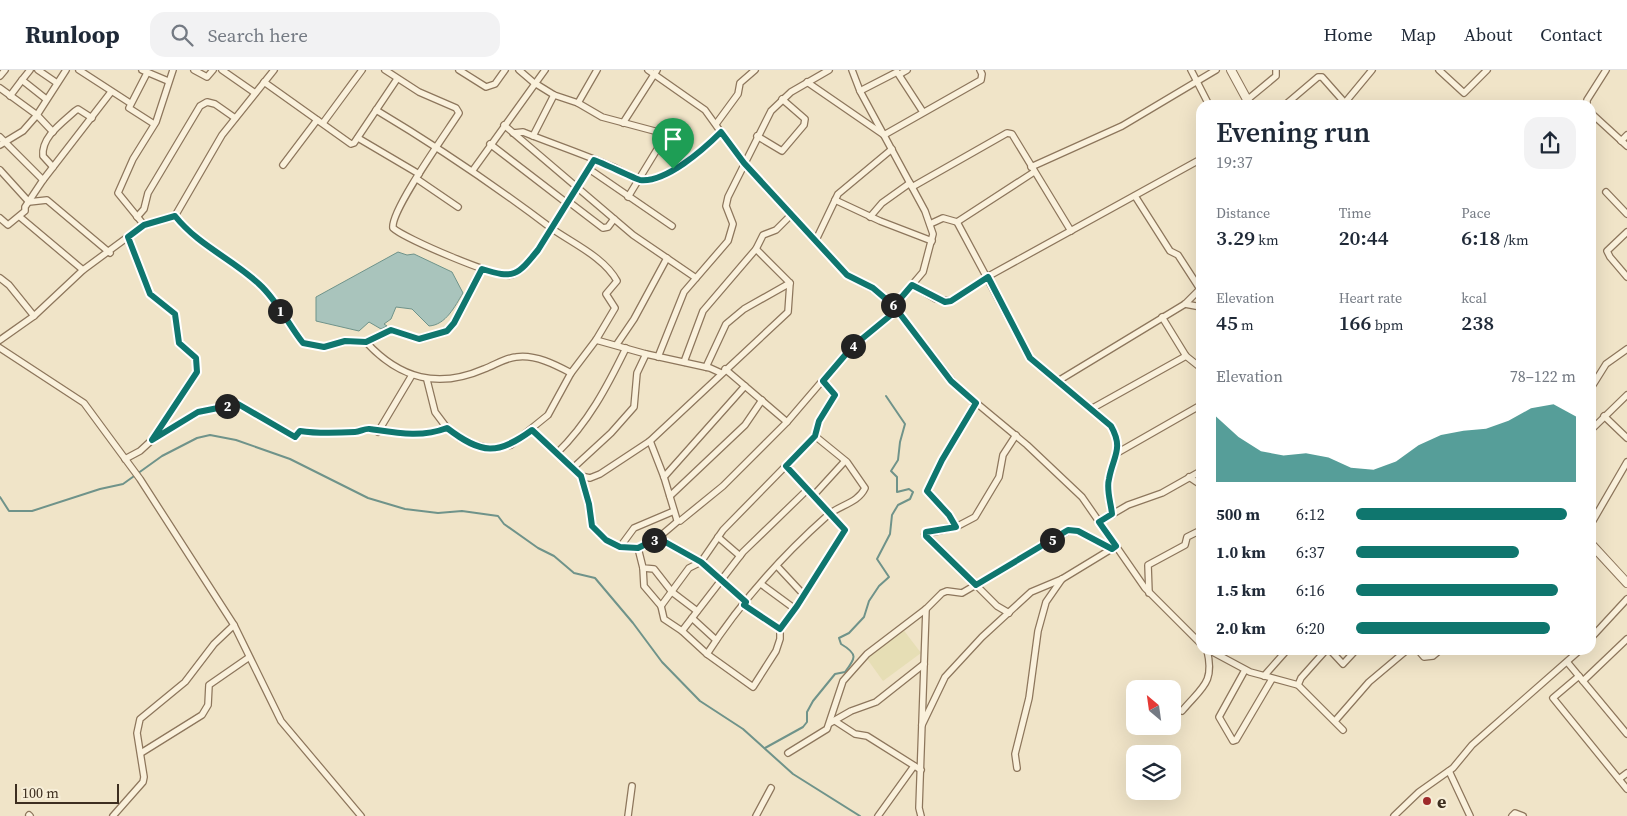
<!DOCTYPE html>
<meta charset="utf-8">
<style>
:root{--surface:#fff;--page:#f2f2f3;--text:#1f2937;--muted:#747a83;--line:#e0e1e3;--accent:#0f766e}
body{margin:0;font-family:"Source Serif 4",serif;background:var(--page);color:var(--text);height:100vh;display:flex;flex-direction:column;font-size:19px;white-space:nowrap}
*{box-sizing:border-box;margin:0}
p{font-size:16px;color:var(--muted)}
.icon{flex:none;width:28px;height:28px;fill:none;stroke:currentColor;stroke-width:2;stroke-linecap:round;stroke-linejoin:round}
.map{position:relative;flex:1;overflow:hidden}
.details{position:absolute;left:1196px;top:30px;width:400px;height:555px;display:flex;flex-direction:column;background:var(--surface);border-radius:15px;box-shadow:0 5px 20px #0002}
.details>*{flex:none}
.needle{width:32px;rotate:331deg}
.fabs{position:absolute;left:1126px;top:610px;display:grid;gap:10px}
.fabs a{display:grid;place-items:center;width:55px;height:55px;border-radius:10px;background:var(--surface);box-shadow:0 5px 20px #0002;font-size:25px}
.scale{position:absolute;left:15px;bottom:12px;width:104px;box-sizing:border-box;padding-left:5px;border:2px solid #3d2e20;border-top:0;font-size:14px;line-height:18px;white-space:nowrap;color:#3d2e20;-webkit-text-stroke:4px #f7eed8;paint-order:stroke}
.pin{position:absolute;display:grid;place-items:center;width:42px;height:42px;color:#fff;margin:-51px -21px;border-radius:50% 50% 50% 0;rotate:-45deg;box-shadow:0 0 5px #0007}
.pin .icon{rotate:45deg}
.km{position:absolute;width:25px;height:25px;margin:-12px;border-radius:50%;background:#222;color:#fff;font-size:14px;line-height:25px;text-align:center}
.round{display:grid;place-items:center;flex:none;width:52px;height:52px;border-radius:15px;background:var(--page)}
.headline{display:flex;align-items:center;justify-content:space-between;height:85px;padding:0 20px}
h1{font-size:28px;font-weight:600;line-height:38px}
.stats{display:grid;grid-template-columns:repeat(3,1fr);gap:8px;height:85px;padding:5px 20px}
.stats div{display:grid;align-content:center}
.stats b{font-size:21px;font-weight:600}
.stats small{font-size:14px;font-weight:400}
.stats p{font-size:14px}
.chart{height:140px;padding:10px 20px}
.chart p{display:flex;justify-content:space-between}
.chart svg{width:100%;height:90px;margin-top:5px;fill:var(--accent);opacity:.7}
ul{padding:0 20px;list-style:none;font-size:16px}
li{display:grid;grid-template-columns:80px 60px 1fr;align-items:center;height:38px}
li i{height:12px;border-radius:6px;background:var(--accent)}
header{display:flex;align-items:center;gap:30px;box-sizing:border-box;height:70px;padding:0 25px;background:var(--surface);border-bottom:1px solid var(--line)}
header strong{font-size:24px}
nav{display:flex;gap:28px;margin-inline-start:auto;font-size:18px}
.search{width:350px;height:45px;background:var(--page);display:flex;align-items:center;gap:12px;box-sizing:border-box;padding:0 18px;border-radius:15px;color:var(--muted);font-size:19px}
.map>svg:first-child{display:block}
</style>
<header>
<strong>Runloop</strong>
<div class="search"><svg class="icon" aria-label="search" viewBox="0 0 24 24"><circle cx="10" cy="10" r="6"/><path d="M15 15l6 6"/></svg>Search here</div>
<nav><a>Home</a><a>Map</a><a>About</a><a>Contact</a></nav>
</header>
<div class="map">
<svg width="1627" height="746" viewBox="0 0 1627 746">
<rect width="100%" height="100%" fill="#f0e4c8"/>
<polygon fill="#e6deb5" points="902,558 921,583 883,611 865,586"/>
<path fill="#a9c4bc" stroke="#6f938a" d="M398,182L407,185L414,184L452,202L463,223C455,236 446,255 429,256L412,239L396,237L391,249L384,254L387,256L381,259L369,252L359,261L316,251V227Z"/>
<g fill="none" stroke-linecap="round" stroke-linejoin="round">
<g stroke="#6f938a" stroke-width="2">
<polyline points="0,427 9,441 32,441 100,419 123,414 162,386 197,368 210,365 236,370 290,389 368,428 405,439 438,443 462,441 498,446 504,454 538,478 554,486 574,503 595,508 633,553 662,592 700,631 743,659 793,704 860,746"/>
<path d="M765,678L803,657L807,652V642L813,631L835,604L845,602C856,588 858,584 841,574L839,568L849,563L864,547L869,531L879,516L889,507L877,489L890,464L892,445L898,435L910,429L913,422L909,419L897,422V407L891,401L898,390L900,372L905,354L886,326"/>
</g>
<g stroke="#8d765c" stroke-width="8">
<g id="minor">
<polyline points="30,0 22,10 46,29"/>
<polyline points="38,0 57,13"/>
<polyline points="79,0 130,33"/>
<polyline points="142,0 168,11"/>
<polyline points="194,0 207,7 213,0"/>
<polyline points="222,0 255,23"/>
<path d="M385,0L419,22L456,38L459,43C447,62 390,141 393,158C404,168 496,208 510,205C521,204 531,188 538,180L594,90"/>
<polyline points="459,0 486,17 495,14 505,0"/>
<polyline points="519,0 533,12 554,25 578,33 602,47 662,63 664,68 628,127"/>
<polyline points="648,0 705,40 743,93 847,205 873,219 894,236 956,316 1027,375 1082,427 1145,518 1201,574"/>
<polyline points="852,0 860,21 925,141 933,164 923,202 894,236"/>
<polyline points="1191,0 1209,35"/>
<polyline points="1439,0 1464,23 1487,0"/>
<polyline points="147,3 129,38 154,54"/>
<polyline points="900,4 907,0"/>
<polyline points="0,6 5,0"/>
<polyline points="264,12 351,74 354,73 397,9"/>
<polyline points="807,12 884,65 981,10 982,4 980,0"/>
<polyline points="0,18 37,45 53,62"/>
<polyline points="860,21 897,2 923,42"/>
<polyline points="10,26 22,10"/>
<polyline points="1247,30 1276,6 1276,0"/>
<polyline points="578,33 597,0"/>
<polyline points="1285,35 1318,7 1322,7 1345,33"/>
<polyline points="1343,35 1372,0"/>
<polyline points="1587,35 1587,30 1606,0"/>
<path d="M376,40C438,77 494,115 551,158C572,173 604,187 617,211L606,224L615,238L596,270L571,303L548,345L511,375L492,379L476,375L460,368L447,358L435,342L427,310"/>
<polyline points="1591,43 1627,76"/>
<polyline points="323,53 362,0"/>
<polyline points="623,53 657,0"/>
<polyline points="716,54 738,24 740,13 755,0"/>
<polyline points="504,55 633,165 696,208"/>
<path d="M513,63L523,62C553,74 583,84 613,97C621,100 632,109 640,110C667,112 704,79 721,62"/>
<polyline points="533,66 554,25"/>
<polyline points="757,66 782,81 804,55 805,49 782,29"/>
<polyline points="0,67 43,110"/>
<polyline points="358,68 419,104"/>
<polyline points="1621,71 1627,65"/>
<polyline points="490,74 568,134"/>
<polyline points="0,75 23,61 37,45 66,0"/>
<polyline points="283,95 317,50"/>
<path d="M53,97L43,86C41,67 62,53 75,41L78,39L92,48"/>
<polyline points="1031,97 1122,56 1216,0"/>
<polyline points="589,99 672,156"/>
<polyline points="0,100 29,132 47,130 110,183"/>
<polyline points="473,100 545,0"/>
<polyline points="417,109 458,137"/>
<polyline points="912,117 1007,63 1012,64 1071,161"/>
<polyline points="1606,122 1627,144"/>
<polyline points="1135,126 1170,181 1178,185 1200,219"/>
<polyline points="835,130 880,151 932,171"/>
<polyline points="569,132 603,158 608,157 614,149"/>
<path d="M175,146C199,176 231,189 259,214C277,230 288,254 303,273L324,277L345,271L366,272L391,260L419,269L447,261L454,253L482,199"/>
<polyline points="20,147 83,200"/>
<polyline points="137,147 144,139 148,123 200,36 207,32 215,34 235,48"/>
<polyline points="870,147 882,133 910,113"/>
<polyline points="0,148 8,155 25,141 25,137 43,110 111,22"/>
<polyline points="957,152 1034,102"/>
<path d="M930,154L943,148L957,152L1030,288L1111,356C1124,379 1113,386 1109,409C1106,420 1110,433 1112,445"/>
<polyline points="144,155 118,123 133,89 156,52 173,0"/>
<polyline points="1627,162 1607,181 1610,187 1627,207"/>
<polyline points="816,170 838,124 892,79"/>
<polyline points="0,208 9,215 34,246"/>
<polyline points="912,215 936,229 951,231 987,207 1201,89"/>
<polyline points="1185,234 1201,237"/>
<polyline points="1162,247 1186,286 1201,298"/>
<polyline points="0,270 34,246 83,200 144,155 175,146 222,65 274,0"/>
<polyline points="596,270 646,284 710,298 721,303"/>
<path d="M366,272C400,309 438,319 484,299C495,295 505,288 516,287C535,284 556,295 571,303"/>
<polyline points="617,274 634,249 667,188"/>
<polyline points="0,278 84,333 140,409 234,555 281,651 361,746"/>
<polyline points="658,287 684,222 728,171 733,154 726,136 728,127 771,41 791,22 829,0"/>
<polyline points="684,292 703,241 756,179 763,165 776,160 792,144"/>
<polyline points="706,297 726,254 744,239 790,213"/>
<polyline points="725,299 787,352"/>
<polyline points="1058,311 1185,234 1201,218"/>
<polyline points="1591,318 1606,294 1627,279"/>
<polyline points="1091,339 1186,286"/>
<polyline points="1604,346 1627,368"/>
<polyline points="532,360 581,406 590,408 600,404 650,371 788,242 790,213 756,179"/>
<polyline points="1591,360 1627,325"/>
<polyline points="378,362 412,305"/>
<path d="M152,370L198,342L238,334L295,367L300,361C319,364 337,363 355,362C360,362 365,358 370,359C396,363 421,368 447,358"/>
<polyline points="650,371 664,407 677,450 680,451 723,416 787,352 847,282 897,240"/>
<path d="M557,383C588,353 607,317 626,278"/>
<polyline points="1117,383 1201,335"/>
<polyline points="125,389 140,381 152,370 197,302 196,288 179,273 175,244 150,224 128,167"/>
<polyline points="786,396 845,460 804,525"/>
<polyline points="573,398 611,363 634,337 637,303 646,284"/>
<polyline points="581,406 589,434 592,457 606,470 620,477 638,478 658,468 678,451"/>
<polyline points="664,407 745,316"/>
<polyline points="1189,407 1201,415"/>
<path d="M807,420L743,482L682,561L707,584C740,533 783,485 828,445C840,435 858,433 865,418L847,392L815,366"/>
<polyline points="670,426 745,355 762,330"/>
<polyline points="813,426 845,391"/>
<polyline points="1099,452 1128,435 1162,423 1201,401"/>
<polyline points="1591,454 1627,392"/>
<polyline points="956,457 949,445 927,421 942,390 976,333"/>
<polyline points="718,467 740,486"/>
<polyline points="658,468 701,492 746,532"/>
<polyline points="620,477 634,458 674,441"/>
<polyline points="638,478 643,498 654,499 672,522 697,541"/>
<polyline points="643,498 644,516 661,536 689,498 701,492 723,460 815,366 819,351 835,325 823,311"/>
<polyline points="761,514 795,539"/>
<polyline points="1149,523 1148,495 1185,475 1187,467 1201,460"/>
<polyline points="744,535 780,559"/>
<polyline points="661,536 664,549 682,561"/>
<polyline points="1009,543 997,536 925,464 956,457 975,447 999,407 1003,385 1016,365"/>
<polyline points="692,548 716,570"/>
<polyline points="1591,568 1627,529"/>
<polyline points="1209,580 1250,602 1298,615 1343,660"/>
<polyline points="1330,580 1343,594 1356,580"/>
<polyline points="1418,580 1424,587 1433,586 1440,580"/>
<polyline points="707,584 753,617 776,581 780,569 780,559 804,525 777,496"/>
<polyline points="1568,593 1627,664"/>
<polyline points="1245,600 1219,647 1233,671 1236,670 1272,609"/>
<polyline points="1264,606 1287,580"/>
<polyline points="1579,606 1553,628 1627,719"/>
<polyline points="1583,611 1627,569"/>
<polyline points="1298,615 1301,608 1326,580"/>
<path d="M1182,641C1202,617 1215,613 1207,580"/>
<polyline points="835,651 855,664 867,666 921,700"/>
<polyline points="1335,651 1369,612 1407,580"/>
<polyline points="830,653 851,641 876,632 924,594"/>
<polyline points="922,655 945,607 982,567 1031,522 1062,509 1113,478"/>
<polyline points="141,683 202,645 208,635 209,615 248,588"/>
<polyline points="788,683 827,659 843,611 867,584 926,539 942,523 947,521 962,523 1068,461 1078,461 1111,479"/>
<polyline points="1017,698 1015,684 1029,628 1038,561 1046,532 1062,509"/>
<polyline points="1449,701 1470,746"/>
<polyline points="1619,709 1627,703"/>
<polyline points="29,745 30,746"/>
<polyline points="113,746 143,712 144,707 137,663 140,649 185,612 214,574 234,555"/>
<polyline points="628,746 632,716"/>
<polyline points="756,746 771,718"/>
<polyline points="878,746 914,696"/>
<polyline points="921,746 919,738 926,539"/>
<polyline points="1394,746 1419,722 1453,698 1472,675 1580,580"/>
<polyline points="1512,746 1515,743 1523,746"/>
</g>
</g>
<g stroke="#8d765c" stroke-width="10">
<g id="tertiary">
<polyline points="1231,0 1250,35"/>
<polyline points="1591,474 1627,513"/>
</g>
</g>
<use href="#minor" stroke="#faf1dc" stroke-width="5.5"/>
<use href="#tertiary" stroke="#faf1dc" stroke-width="8"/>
</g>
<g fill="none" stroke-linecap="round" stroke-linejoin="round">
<g stroke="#fff" stroke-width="10">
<path id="route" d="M721,62L744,93L847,205L873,218L894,236L912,215L945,232L951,231L988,207L1030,288L1111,356C1124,379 1113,386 1109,409C1106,420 1111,433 1112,444L1099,452L1116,476L1112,479L1078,461L1068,460L976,515L926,466V462L956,457L949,445L927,421L942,390L976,333L951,311L897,240L852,277L823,311L835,325L819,351L815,366L786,396L845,460L797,536L780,559L744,535L746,532L701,492L658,468L638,478L620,477L606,470L592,456L589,434L581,406L532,360C498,385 482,385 447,358C421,368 397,363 370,359C365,358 360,362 355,362C337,363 319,364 300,361L295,367L238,334L198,342L152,370L197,302L196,288L179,273L175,244L150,224L128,167L144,155L175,146C199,176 231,188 259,214C277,230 288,254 303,273L324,277L345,271L366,272L391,260L419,269L447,261L454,253L482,199C514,209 517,206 538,180L594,90C603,93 635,109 640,110C666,113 704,79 721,62Z"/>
</g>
<use href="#route" stroke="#0f766e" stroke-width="6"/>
</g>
<circle fill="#9e2a2b" stroke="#f7eed8" stroke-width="2" cx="1427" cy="731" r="5"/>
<g text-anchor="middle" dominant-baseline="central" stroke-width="4.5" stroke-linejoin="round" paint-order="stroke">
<g font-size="18" font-weight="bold" fill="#3d2e20" stroke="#f7eed8" text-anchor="start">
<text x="1437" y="731">e</text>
</g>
</g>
</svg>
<div class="fabs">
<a><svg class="needle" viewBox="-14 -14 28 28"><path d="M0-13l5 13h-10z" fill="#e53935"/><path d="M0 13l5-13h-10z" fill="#747a83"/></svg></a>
<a><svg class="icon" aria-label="layers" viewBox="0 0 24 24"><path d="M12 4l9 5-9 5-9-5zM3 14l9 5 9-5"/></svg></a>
</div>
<div class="scale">100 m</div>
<div class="pin" style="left:673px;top:99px;background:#1e9e55"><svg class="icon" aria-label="arrive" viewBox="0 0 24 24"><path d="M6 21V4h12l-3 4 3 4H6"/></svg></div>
<b class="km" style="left:280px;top:241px">1</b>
<b class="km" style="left:227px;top:336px">2</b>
<b class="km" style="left:654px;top:470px">3</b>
<b class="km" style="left:853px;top:276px">4</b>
<b class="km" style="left:1052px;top:470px">5</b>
<b class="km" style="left:893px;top:235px">6</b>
<section class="details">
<div class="headline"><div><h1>Evening run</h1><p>19:37</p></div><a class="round"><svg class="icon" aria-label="share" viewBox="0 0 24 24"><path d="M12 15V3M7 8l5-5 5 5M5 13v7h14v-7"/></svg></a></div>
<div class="stats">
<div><p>Distance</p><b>3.29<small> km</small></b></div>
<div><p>Time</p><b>20:44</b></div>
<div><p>Pace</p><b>6:18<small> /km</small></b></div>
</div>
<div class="stats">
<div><p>Elevation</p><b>45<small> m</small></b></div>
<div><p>Heart rate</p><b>166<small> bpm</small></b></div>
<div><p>kcal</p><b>238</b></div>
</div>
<div class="chart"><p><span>Elevation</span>78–122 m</p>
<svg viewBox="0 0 160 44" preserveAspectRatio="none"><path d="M0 44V12L10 22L20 29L30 31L40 30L50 32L60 37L70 38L80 34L90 26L100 21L110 19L120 18L130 14L140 8L150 6L160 12V44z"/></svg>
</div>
<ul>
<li><b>500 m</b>6:12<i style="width:96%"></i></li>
<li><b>1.0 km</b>6:37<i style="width:74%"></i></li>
<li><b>1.5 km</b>6:16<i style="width:92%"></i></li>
<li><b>2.0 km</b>6:20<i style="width:88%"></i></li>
</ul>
</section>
</div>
